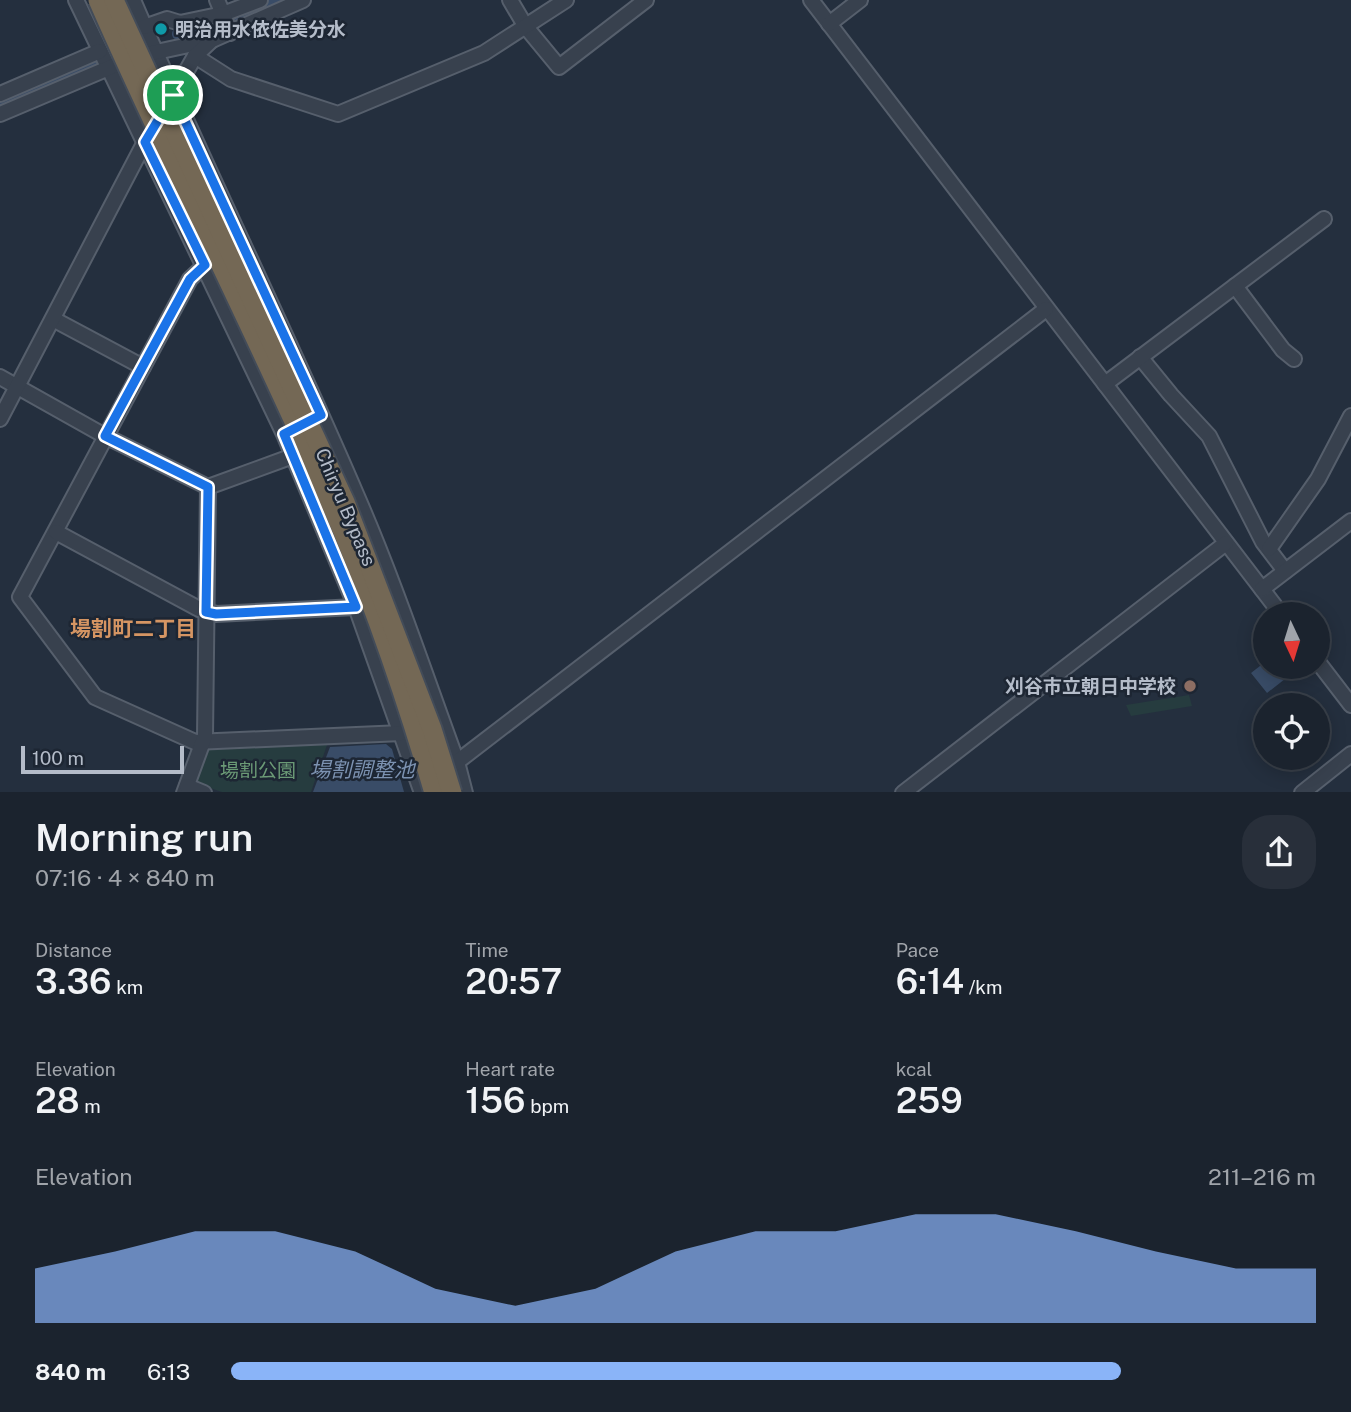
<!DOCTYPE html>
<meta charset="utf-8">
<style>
:root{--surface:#1b232e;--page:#282f3a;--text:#f1f3f6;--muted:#a0a4aa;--line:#39404a;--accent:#8ab4f8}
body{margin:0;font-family:"Public Sans","Noto Sans JP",sans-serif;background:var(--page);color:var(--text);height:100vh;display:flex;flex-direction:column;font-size:26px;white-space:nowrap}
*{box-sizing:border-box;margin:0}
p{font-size:23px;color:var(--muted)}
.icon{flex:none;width:38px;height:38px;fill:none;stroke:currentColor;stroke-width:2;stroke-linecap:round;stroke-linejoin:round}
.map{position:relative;height:792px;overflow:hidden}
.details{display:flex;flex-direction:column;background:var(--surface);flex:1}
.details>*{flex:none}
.needle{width:46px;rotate:176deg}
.buttons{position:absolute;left:1253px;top:602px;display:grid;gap:14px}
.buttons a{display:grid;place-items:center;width:77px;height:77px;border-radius:50%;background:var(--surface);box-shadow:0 4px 18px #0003,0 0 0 2px var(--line);font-size:35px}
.scale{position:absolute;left:21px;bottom:18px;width:163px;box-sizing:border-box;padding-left:7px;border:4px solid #b4bcc9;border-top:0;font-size:19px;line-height:24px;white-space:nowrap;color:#b4bcc9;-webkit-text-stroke:5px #1d2633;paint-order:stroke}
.pin{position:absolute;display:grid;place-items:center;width:60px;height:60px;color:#fff;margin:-30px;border:4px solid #fff;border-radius:50%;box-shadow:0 2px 7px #0007}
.round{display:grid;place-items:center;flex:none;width:74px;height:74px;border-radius:28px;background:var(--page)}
.head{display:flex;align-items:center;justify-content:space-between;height:119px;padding:0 35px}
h1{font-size:38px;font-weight:600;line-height:52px}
.stats{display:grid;grid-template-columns:repeat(3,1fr);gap:10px;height:119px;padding:7px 35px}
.stats div{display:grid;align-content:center}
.stats b{font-size:35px;font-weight:600}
.stats small{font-size:19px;font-weight:400}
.stats p{font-size:19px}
.chart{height:196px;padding:14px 35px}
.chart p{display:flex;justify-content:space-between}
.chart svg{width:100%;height:126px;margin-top:7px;fill:var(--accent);opacity:.7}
ul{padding:0 35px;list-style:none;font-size:23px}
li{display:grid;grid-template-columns:112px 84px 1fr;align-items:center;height:52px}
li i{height:18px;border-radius:9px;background:var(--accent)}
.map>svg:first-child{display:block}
</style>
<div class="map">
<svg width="1351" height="793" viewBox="0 0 1351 793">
<rect width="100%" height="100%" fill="#242f3e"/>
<g fill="#263c3f">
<polygon points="1189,695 1192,706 1131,716 1126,705"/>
<polygon points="327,745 311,792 222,792 195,783 209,747"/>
</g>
<g fill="#394c67">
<polygon points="1265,662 1265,667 1299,668 1267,693 1251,673"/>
<polygon points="386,744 392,749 404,792 313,792 330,747"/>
</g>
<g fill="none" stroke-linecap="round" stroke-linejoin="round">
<g stroke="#394c67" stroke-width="12">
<polyline points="178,34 228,22 279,0"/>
<polyline points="0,103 96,61"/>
</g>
<g stroke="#565f6c" stroke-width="18">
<g id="minor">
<polyline points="76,0 284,434 356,607 422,793"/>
<path d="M133,0C204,166 285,328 356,494C394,581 424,672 457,762L465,793"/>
<polyline points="217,0 223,14 260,0"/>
<polyline points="510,0 526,27 559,67 646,0"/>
<polyline points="811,0 1281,614"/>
<polyline points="829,24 860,0"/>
<polyline points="144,27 167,19 180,23 223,14 230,33"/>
<polyline points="147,54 212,40"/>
<polyline points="195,56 231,79 338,114 484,53 566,0"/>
<polyline points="0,94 100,51"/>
<polyline points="170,100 195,56 212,40 303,0"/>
<polyline points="0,114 118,64"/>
<polyline points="243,244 205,265 190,279 20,597 95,697 195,742 402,733"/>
<polyline points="1235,286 1283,350 1294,359"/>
<polyline points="53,319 143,367"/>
<polyline points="1140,357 1171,395 1209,436 1263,542 1285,571"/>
<polyline points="0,377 105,436 208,487 205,736 184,793"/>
<polyline points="1105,384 1324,219"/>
<polyline points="0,419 147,138"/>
<polyline points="208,487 293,456"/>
<polyline points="56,532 199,609 216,614 356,607"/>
<polyline points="1269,549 1318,479 1351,416"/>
<polyline points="1262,589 1351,521"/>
<polyline points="1318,662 1351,705"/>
<polyline points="449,766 457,762 1046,309"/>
<polyline points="187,786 204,793"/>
<polyline points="903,793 1226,543"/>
<polyline points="1302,793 1351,754"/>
</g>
</g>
<use href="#minor" stroke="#38414e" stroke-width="14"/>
<g stroke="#434c59" stroke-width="23" stroke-linecap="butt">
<g id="highway-bridge">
<path d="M98,0C172,169 257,334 331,504C372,597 405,695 434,793"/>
<polyline points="114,0 345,502 432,729 452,793"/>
</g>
</g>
<use href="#highway-bridge" stroke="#746855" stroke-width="19"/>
</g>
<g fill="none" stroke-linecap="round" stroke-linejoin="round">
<g stroke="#fff" stroke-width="14">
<polygon id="route" points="173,95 321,415 284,434 356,607 216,614 206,612 208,487 105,436 190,279 205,265 145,142"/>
</g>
<use href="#route" stroke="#1a73e8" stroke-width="9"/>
</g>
<circle fill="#0f9aa8" stroke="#1d2633" stroke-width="2.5" cx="161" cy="29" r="7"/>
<circle fill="#8d6e63" stroke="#1d2633" stroke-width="2.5" cx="1190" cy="686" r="7"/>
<g text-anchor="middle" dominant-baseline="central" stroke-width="5" stroke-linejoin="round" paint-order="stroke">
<g font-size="19" font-weight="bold" fill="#b4bcc9" stroke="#1d2633" text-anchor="start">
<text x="175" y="29">明治用水依佐美分水</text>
<text x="1176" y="686" text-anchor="end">刈谷市立朝日中学校</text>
</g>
<g font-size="19" fill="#b4bcc9" stroke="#1d2633">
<text transform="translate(346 507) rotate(67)">Chiryu Bypass</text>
</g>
<g font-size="19" fill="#6b9a76" stroke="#1d2633">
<text x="258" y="770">場割公園</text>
</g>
<g font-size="21" font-weight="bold" fill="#d59563" stroke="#1d2633">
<text x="133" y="628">場割町二丁目</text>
</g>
<g font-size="21" font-style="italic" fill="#7c92b1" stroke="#1d2633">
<text x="362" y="769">場割調整池</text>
</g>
</g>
</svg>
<div class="buttons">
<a><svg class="needle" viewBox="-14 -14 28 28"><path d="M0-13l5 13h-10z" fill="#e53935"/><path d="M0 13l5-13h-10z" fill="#a0a4aa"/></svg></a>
<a><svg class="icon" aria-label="locate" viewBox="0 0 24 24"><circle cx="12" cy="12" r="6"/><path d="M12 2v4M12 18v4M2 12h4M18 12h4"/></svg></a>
</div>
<div class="scale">100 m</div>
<div class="pin" style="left:173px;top:95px;background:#1e9e55"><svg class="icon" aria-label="arrive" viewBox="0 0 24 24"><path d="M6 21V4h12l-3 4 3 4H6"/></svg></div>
</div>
<section class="details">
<div class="head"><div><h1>Morning run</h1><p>07:16 · 4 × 840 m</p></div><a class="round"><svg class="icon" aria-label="share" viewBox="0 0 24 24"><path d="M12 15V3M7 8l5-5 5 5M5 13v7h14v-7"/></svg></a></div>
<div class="stats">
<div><p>Distance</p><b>3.36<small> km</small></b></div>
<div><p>Time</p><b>20:57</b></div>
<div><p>Pace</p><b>6:14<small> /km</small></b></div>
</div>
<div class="stats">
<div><p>Elevation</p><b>28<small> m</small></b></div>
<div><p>Heart rate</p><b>156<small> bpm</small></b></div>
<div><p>kcal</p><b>259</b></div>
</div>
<div class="chart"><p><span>Elevation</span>211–216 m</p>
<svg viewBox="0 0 160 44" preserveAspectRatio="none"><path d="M0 44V25L10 19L20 12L30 12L40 19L50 32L60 38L70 32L80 19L90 12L100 12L110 6L120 6L130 12L140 19L150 25L160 25V44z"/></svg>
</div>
<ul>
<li><b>840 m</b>6:13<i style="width:82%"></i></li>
</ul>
</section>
